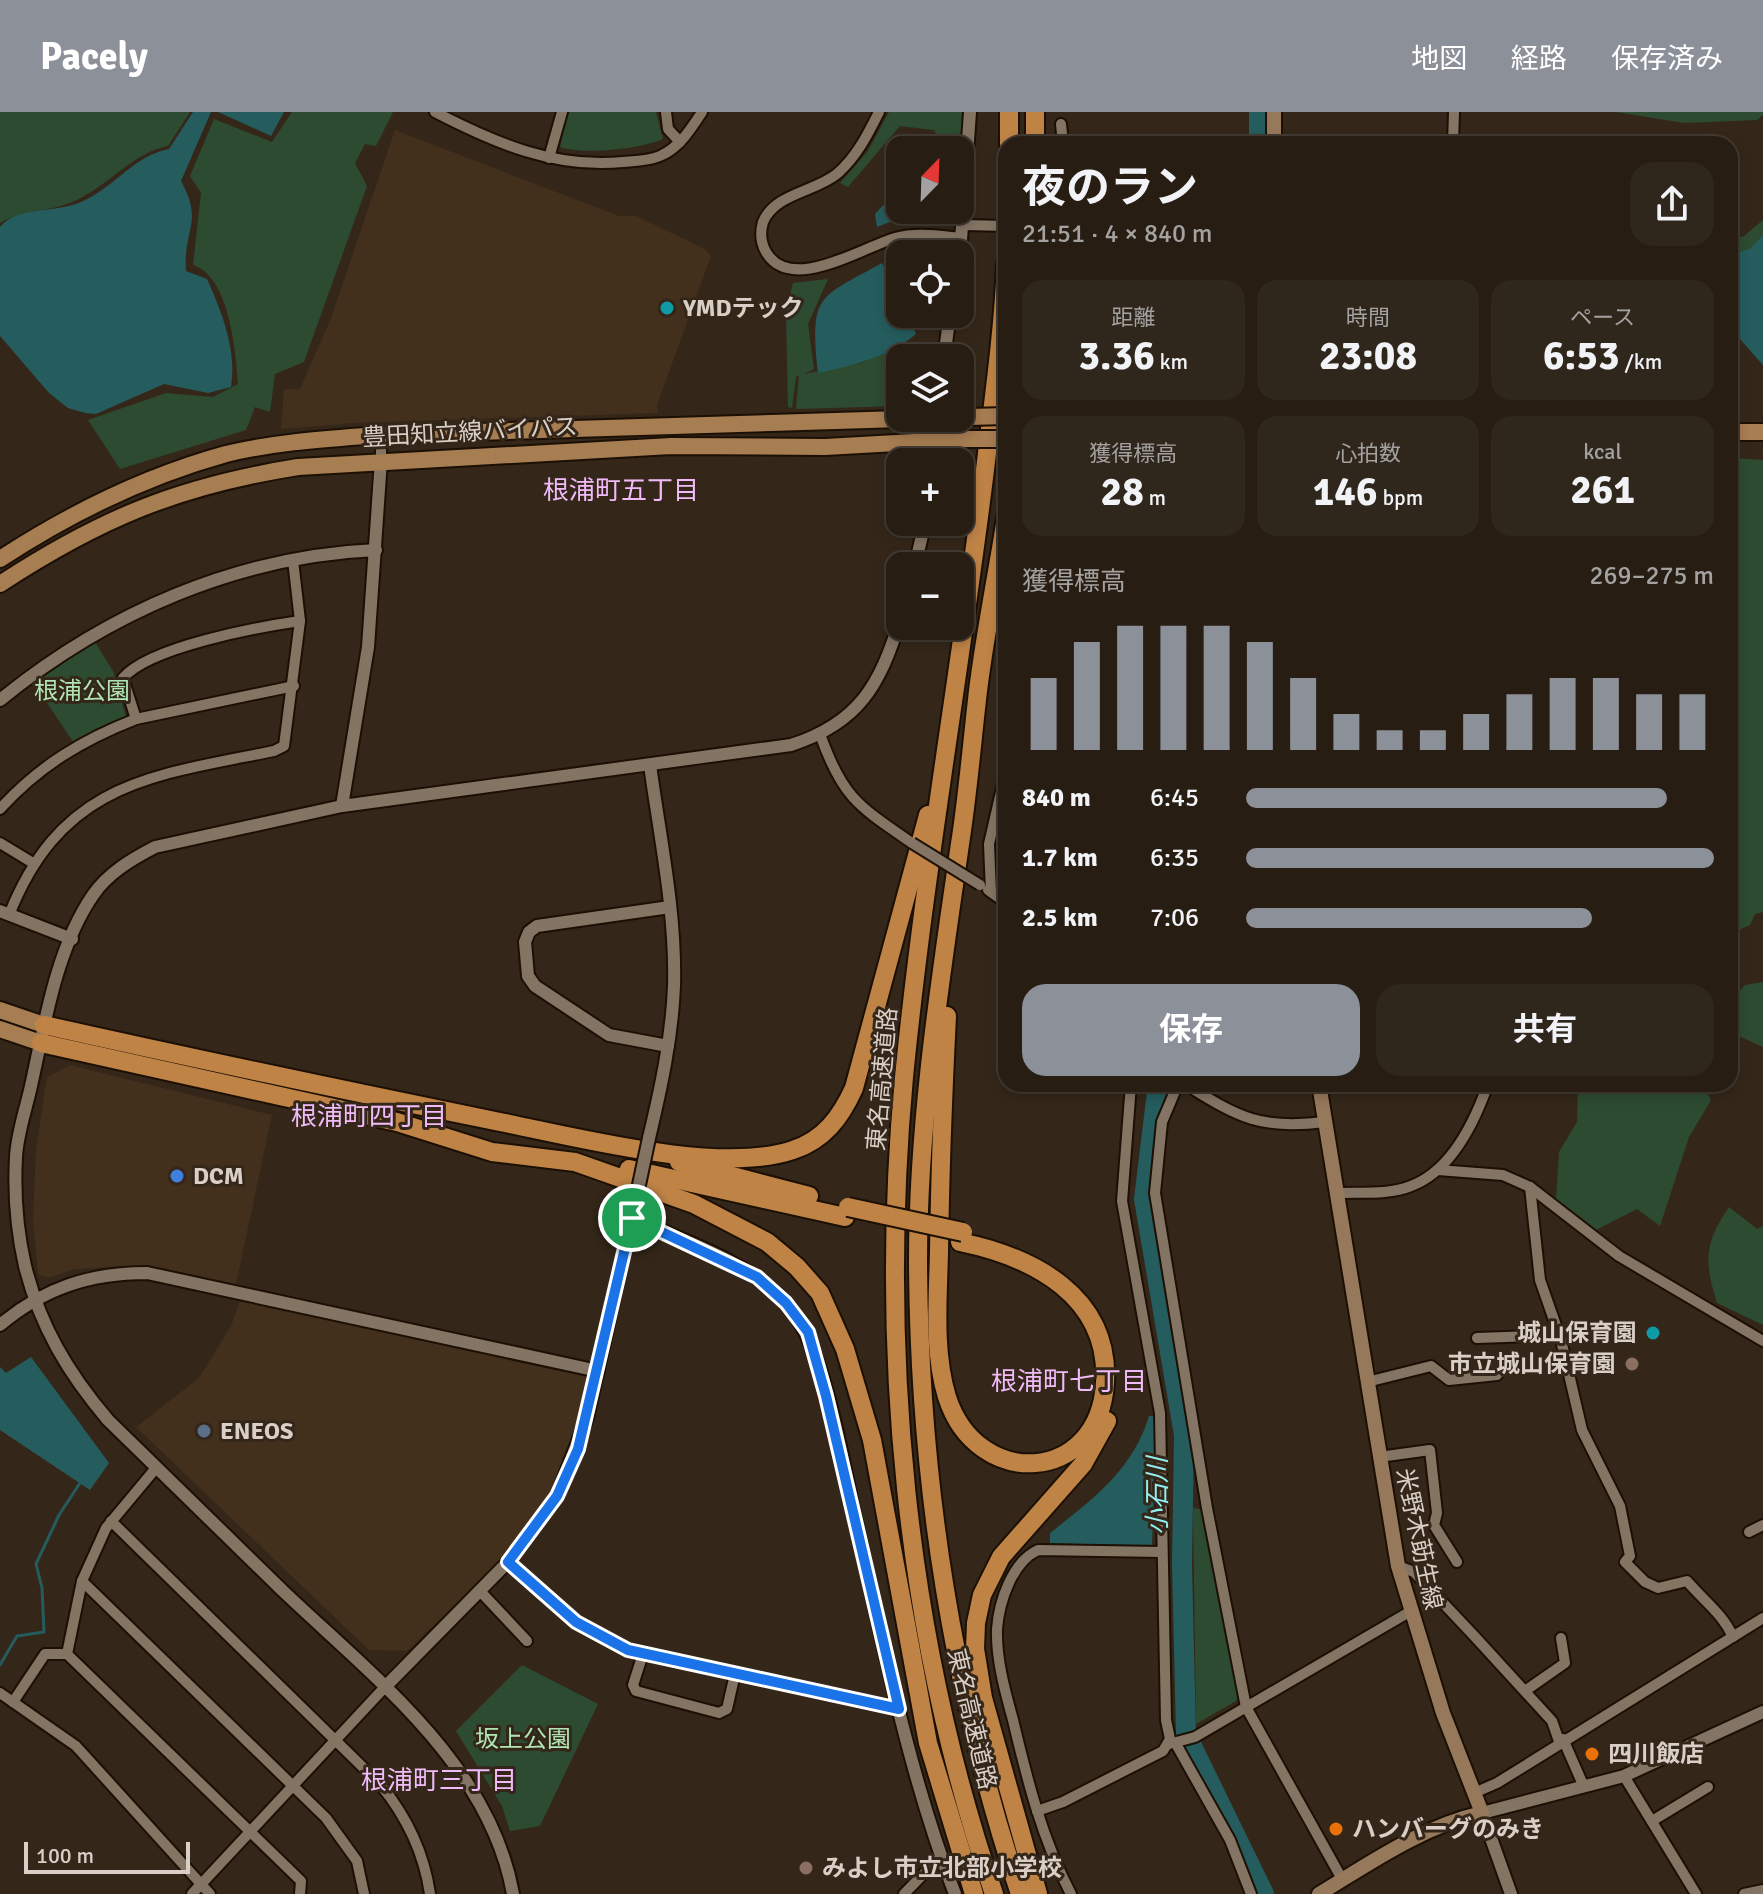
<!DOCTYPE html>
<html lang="ja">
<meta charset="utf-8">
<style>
:root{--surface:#271d13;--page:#2f261c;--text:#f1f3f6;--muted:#a4a2a0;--line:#433b33;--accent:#8c9099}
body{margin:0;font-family:Signika,"Noto Sans JP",sans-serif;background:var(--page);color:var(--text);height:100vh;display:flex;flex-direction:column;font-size:30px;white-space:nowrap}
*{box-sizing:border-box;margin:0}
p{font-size:26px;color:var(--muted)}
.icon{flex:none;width:44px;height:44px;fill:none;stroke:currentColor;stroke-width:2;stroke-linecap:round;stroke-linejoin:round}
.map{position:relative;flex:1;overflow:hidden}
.sheet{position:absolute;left:998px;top:24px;width:740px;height:956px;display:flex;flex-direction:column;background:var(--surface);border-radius:24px;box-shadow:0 4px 12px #0003,0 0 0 2px var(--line)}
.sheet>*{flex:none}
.needle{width:52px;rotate:23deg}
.buttons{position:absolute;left:886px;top:24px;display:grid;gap:16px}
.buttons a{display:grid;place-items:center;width:88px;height:88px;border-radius:16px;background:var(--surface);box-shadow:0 4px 12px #0003,0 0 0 2px var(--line);font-size:40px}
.scale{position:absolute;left:24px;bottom:20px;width:166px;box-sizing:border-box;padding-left:8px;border:4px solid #d9cfc7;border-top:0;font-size:22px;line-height:28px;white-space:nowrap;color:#d9cfc7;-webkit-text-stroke:6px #342719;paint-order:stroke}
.pin{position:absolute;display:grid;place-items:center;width:68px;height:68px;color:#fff;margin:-34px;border:4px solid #fff;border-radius:50%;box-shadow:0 2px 8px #0007}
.round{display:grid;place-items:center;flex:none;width:84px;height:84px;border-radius:24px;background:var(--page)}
.headline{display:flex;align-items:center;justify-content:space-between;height:136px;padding:0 24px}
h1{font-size:44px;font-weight:700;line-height:60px}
.stats{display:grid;grid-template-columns:repeat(3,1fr);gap:12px;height:136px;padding:8px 24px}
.stats div{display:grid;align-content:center;border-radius:20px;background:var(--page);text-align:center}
.stats b{font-size:40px;font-weight:700}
.stats small{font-size:22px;font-weight:400}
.stats p{font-size:22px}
.chart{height:224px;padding:16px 24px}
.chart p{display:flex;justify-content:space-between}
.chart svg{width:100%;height:144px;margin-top:8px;stroke:var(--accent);stroke-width:6}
.cta{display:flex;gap:16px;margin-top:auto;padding:16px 24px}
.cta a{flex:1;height:92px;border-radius:24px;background:var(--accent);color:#fff;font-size:32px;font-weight:700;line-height:92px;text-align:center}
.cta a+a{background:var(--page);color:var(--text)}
ul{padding:0 24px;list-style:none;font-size:26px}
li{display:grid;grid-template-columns:128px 96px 1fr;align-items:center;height:60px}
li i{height:20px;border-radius:10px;background:var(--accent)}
header{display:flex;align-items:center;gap:48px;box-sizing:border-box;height:112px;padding:0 40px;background:var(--accent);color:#fff}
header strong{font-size:38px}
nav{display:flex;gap:44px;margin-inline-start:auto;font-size:28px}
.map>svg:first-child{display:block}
</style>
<header>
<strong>Pacely</strong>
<nav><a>地図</a><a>経路</a><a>保存済み</a></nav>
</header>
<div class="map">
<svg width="1763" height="1782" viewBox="0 0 1763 1782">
<rect width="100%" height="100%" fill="#342719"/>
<g fill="#422f1c">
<polygon points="395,18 619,104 636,104 705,137 711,144 657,293 658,301 354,311 281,317 284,277 300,277 331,206"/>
<polygon points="70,953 272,1003 236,1172 145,1153 75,1157 48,1166 38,1162 33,1107 36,1037 47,965"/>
<polygon points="240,1189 590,1265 563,1354 542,1395 503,1446 407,1539 369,1538 136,1315 199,1266 231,1214"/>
</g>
<g fill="#2d4b30">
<path d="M0,0H190L168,34C131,41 107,76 72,90C48,100 22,98 0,111Z"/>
<path d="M292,0H393L376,34L365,32L355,51L367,74L304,250L275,262L270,300L255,295L246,318L120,357L88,308L166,281L213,285L238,272C236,239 229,164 193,153L201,81L190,64L214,7L272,30Z"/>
<path d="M568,0H656L663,27C640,37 584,43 560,35Z"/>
<polygon points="889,0 964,0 960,87 960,38 945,38 934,18 900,14 848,75 840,71 868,39"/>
<polygon points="1616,0 1763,0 1763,3 1757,8 1684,11"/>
<polygon points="1763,108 1763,131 1730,153 1730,129 1744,124"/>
<polygon points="828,167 808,212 814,257 804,262 861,251 899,236 935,236 934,246 900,246 900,294 796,297 799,263 796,265 792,296 788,295 786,199 793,171"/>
<polygon points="1733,346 1763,348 1763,800 1755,802 1750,813 1730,822"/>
<polygon points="95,530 113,559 126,605 95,617 74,631 33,570"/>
<polygon points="1763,870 1763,935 1730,920 1730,889 1745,873"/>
<polygon points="1578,972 1703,972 1711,988 1689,1025 1660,1114 1637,1097 1596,1118 1556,1087 1559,1040 1577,1010"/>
<path d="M1729,1095L1757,1117L1763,1114V1213L1717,1191C1704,1148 1704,1132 1729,1095Z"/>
<polygon points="1193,1396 1204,1398 1240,1582 1236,1589 1196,1612"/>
<polygon points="522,1553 598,1592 540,1714 510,1719 502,1694 456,1619"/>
</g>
<g fill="#255c5d">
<path d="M193,0H211L181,69C204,111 183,116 186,159L207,167C222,200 237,239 231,275L208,281L164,272L96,302L85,301L68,296L49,281L0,224V115C16,94 58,101 81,90C114,76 133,44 169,37Z"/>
<polygon points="218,0 284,0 271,24"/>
<polygon points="900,75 900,98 933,98 929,103 903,105 877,115 875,102"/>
<polygon points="1763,123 1763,253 1730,216 1730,143 1750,137"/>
<path d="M882,151L900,185V202H907L916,222C887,246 854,253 818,261C810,182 817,187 882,151Z"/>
<polygon points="31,1245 109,1351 90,1378 0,1318 0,1255 6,1261"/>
<path d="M1149,1304H1153L1156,1322L1152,1434L1050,1431V1421C1092,1388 1133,1358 1149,1304Z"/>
</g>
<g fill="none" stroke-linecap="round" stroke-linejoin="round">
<polyline stroke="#255c5d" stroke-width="3" points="0,1553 17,1524 44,1520 42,1476 36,1452 59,1403 82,1368"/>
<g stroke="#255c5d" stroke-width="20">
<polyline points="1259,32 1259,0"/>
<polyline points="1158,972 1144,1087 1184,1323 1182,1454 1186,1622 1264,1782"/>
</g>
<g stroke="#1c0f04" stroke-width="14">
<g id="minor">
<path d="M435,0C495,31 555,57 623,50C635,49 648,49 660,44C679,36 691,17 702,0"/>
<polyline points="666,0 668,17 680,30"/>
<path d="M879,0C868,22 857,44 838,61C816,80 775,81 763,110C760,120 761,131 766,140C790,182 861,136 895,126C917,120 940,124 962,126"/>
<polyline points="1061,12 1063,32"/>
<polyline points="1453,32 1454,0"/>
<polyline points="549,46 562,0"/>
<polyline points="965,113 1006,114"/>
<polyline points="381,323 381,348"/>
<path d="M136,607L123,566C149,535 258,515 300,509"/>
<path d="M820,622C842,685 858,694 912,731"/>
<path d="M0,697C39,654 82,628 136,607L294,574"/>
<polyline points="0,731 33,751"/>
<polyline points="988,778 1006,791"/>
<polyline points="991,780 989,732 1003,671 1006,599"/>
<path d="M9,803C62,670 150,664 274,639L284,634L300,509L293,448"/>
<polyline points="1178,972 1162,1010 1155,1081 1207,1396 1246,1595 1342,1767"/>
<path d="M1185,972C1239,1006 1261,1018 1325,1010"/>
<polyline points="1438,1058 1503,1063 1530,1075 1619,1144 1763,1229"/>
<path d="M1530,1075L1540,1168L1561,1228L1582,1318L1620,1394L1630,1444L1625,1450L1645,1470L1658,1476L1687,1469C1704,1489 1723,1502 1733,1525"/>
<path d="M1337,1081C1361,1080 1389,1083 1411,1074C1451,1059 1475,1009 1488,972"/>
<polyline points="1477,1226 1556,1223"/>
<polyline points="1367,1270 1431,1254 1449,1268 1497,1263"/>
<polyline points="1379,1345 1430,1338 1437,1401 1434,1413 1457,1450"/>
<polyline points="156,1356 106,1416 82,1469 67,1542 301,1769 300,1782"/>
<path d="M111,1409L380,1672C407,1705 424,1740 430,1782"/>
<polyline points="1749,1420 1763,1413"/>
<polyline points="508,1450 576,1510 628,1538 899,1597"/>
<polyline points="1398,1454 1414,1460 1477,1527 1552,1609 1559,1629"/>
<polyline points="82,1469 326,1706 357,1749 364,1782"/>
<polyline points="480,1479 527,1529"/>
<polyline points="643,1542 633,1573 636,1579 719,1601 727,1597 735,1562"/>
<polyline points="1525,1579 1565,1551 1561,1526"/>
<polyline points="0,1581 76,1634 210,1782"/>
<polyline points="13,1590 45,1542 67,1542"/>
<polyline points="1563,1627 1584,1675"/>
<polyline points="1169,1632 1195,1625 1411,1499"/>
<polyline points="1176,1632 1230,1728 1251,1782"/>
<polyline points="1624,1664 1696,1782"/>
<polyline points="1474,1681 1497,1671 1763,1506"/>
<polyline points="1037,1699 1063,1690 1163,1639 1170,1627 1166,1608 1160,1301 1122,1089 1131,972"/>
<polyline points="1652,1709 1708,1675"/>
<polyline points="192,1782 384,1576"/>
<polyline points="904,1782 940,1745"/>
<path d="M1071,1782C1042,1727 1027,1667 1013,1608C1005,1579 996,1547 997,1517C999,1490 1012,1450 1038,1438L1162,1440"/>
<polyline points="1744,1782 1763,1778"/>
</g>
</g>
<g stroke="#1c0f04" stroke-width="16">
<g id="tertiary">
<polyline points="960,142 970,0"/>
<polyline points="944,246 950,202"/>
<polyline points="933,350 936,306"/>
<polyline points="915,454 925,410"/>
<path d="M0,588C107,501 237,444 376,438"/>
<polyline points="342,694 368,535 381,348"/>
<polyline points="0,799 72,827"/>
<polyline points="668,934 609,923 535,874 528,864 525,830 529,820 537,814 670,795"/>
<path d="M649,1026C661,976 672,925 674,874C676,800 660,726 650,653"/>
<path d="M632,1106C683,1129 746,1148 785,1190C827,1234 843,1357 858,1419C885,1540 910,1666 955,1782"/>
<path d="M0,1213C44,1176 90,1161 147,1161L598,1259"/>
<polyline points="384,1576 508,1450 557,1384 587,1306 636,1087"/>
<path d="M513,1782C490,1652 372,1564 282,1478C224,1421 166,1364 108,1308C68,1261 40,1214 25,1154C17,1119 14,1081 16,1045C17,1022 26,997 31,974C45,911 56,837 93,783C108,761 132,747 155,735L342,694L791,633C859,611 880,573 900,508"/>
<polyline points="1511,1782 1482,1701 1624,1664 1763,1600"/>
</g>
</g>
<g stroke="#1c0f04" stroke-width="18">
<g id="secondary">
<polyline points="1274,0 1274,32"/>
<path d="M1319,1782C1370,1751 1423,1714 1482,1701L1443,1601L1398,1454L1319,972"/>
</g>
</g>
<g stroke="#1c0f04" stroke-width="20">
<g id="primary">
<polyline points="1730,320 1763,320"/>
<path d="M0,447C69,402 146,364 226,342C275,330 326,327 377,323L933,306"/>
<path d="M0,472C101,406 179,374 298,355L671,334L825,335L968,327"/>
<polyline points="0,898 44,913"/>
<polyline points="0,917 41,931"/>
</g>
</g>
<g stroke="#1c0f04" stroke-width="22">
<g id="motorway">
<polyline points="1009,0 1009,32"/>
<polyline points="1035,0 1035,32"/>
<path d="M1006,406C997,464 985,521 978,579C972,630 968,681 960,732C940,870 918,1010 918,1149C919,1364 952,1578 1020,1782"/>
<path d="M947,904C943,983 940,1062 939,1140C938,1188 933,1239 947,1285C977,1379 1099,1372 1105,1271C1110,1184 1033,1145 960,1130"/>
<path d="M44,913C196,947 348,979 500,1010C576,1025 720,1063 793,1038C824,1028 841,1005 854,976L928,703"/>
<polyline points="41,931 397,1010 492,1040 575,1050 694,1092 767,1130 797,1155 820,1181 845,1237 872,1328 928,1631 974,1782"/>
<polyline points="679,1050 809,1084"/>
<polyline points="629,1057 845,1105"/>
<path d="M994,1782C905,1523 879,1237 904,965C924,762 960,560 985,358C993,290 1003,221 1006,152"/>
<polyline points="1038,1782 983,1586 975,1537 976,1511 982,1483 1001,1445 1083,1352 1107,1309"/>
</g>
</g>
<use href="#minor" stroke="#847464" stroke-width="10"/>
<use href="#tertiary" stroke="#847464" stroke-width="12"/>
<use href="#secondary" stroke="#96785b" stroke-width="14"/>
<use href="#primary" stroke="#a77d52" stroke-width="16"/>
<use href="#motorway" stroke="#bf8346" stroke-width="18"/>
<g stroke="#1c0f04" stroke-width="14" stroke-linecap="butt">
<polyline id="minor-bridge" points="912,731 980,773"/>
</g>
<g stroke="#1c0f04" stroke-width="16" stroke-linecap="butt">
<polyline id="tertiary-bridge" points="636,1087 649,1026"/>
</g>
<g stroke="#1c0f04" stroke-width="20" stroke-linecap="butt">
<g id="primary-bridge">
<polyline points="969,305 1006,304"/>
<polyline points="968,327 1006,327"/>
</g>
</g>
<g stroke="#1c0f04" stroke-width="22" stroke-linecap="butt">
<polyline id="motorway-bridge" points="848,1095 963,1120"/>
</g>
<use href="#minor-bridge" stroke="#847464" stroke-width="10"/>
<use href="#tertiary-bridge" stroke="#847464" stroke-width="12"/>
<use href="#primary-bridge" stroke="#a77d52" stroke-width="16"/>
<use href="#motorway-bridge" stroke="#bf8346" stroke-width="18"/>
</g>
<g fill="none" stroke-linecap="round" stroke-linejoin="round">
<g stroke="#fff" stroke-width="16">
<polygon id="route" points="632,1106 757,1165 786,1191 808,1220 826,1284 899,1597 628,1538 576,1510 508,1450 557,1384 578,1337"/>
</g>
<use href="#route" stroke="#1a73e8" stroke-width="10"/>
</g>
<g fill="#0f9aa8" stroke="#342719" stroke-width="3">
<circle cx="667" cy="196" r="8"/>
<circle cx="1653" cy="1221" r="8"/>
</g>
<circle fill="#3f7fe0" stroke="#342719" stroke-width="3" cx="177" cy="1064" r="8"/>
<g fill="#8d6e63" stroke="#342719" stroke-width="3">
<circle cx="1632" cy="1252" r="8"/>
<circle cx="806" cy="1756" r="8"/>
</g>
<circle fill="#5c6f8a" stroke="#342719" stroke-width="3" cx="204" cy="1319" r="8"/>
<g fill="#e8710a" stroke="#342719" stroke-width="3">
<circle cx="1592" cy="1642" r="8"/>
<circle cx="1336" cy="1717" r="8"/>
</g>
<g text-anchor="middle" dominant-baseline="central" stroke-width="6" stroke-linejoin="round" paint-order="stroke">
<g font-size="24" font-weight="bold" fill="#d9cfc7" stroke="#342719" text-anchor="start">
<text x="683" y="196">YMDテック</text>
<text x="193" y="1064">DCM</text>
<text x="1637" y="1221" text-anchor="end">城山保育園</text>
<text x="1616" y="1252" text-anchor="end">市立城山保育園</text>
<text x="220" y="1319">ENEOS</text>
<text x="1608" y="1642">四川飯店</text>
<text x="1352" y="1717">ハンバーグのみき</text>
<text x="822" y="1756">みよし市立北部小学校</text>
</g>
<g font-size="24" fill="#d9cfc7" stroke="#342719">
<text transform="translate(470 320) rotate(-3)">豊田知立線バイパス</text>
<text transform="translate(882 967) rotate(-85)">東名高速道路</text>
<text transform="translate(1419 1427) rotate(78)">米野木莇生線</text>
<text transform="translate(972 1607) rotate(77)">東名高速道路</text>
</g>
<g font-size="24" fill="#afe5b3" stroke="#342719">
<text x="82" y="579">根浦公園</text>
<text x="523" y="1627">坂上公園</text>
</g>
<g font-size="26" fill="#f0bbf8" stroke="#342719">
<text x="621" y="379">根浦町五丁目</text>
<text x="369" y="1005">根浦町四丁目</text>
<text x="1069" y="1270">根浦町七丁目</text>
<text x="439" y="1669">根浦町三丁目</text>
</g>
<g font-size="26" font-style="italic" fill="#93eef0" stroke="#342719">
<text transform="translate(1158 1384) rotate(-90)">小石川</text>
</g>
</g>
</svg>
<div class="buttons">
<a><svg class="needle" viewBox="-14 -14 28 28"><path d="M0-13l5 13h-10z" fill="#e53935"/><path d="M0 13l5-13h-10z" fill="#a4a2a0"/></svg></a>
<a><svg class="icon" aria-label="locate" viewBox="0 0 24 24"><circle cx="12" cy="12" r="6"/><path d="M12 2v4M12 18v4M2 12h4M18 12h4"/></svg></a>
<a><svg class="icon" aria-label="layers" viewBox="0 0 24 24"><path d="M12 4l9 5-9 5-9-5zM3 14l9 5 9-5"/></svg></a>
<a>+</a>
<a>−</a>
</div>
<div class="scale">100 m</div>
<div class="pin" style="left:632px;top:1106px;background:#1e9e55"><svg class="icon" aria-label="arrive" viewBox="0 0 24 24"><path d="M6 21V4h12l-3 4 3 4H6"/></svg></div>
<section class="sheet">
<div class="headline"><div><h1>夜のラン</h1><p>21:51 · 4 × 840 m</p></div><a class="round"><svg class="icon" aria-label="share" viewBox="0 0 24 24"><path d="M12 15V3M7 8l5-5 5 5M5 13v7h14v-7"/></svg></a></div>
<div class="stats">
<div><p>距離</p><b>3.36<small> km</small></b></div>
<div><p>時間</p><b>23:08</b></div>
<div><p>ペース</p><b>6:53<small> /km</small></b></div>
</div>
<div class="stats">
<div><p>獲得標高</p><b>28<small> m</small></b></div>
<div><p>心拍数</p><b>146<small> bpm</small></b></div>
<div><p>kcal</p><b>261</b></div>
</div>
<div class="chart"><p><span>獲得標高</span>269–275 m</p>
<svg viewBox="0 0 160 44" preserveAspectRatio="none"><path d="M5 44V22M15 44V11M25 44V6M35 44V6M45 44V6M55 44V11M65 44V22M75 44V33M85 44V38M95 44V38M105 44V33M115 44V27M125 44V22M135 44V22M145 44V27M155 44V27"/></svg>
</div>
<ul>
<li><b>840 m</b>6:45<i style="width:90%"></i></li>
<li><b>1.7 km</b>6:35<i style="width:100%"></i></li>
<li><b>2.5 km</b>7:06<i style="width:74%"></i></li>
</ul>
<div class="cta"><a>保存</a><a>共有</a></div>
</section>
</div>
